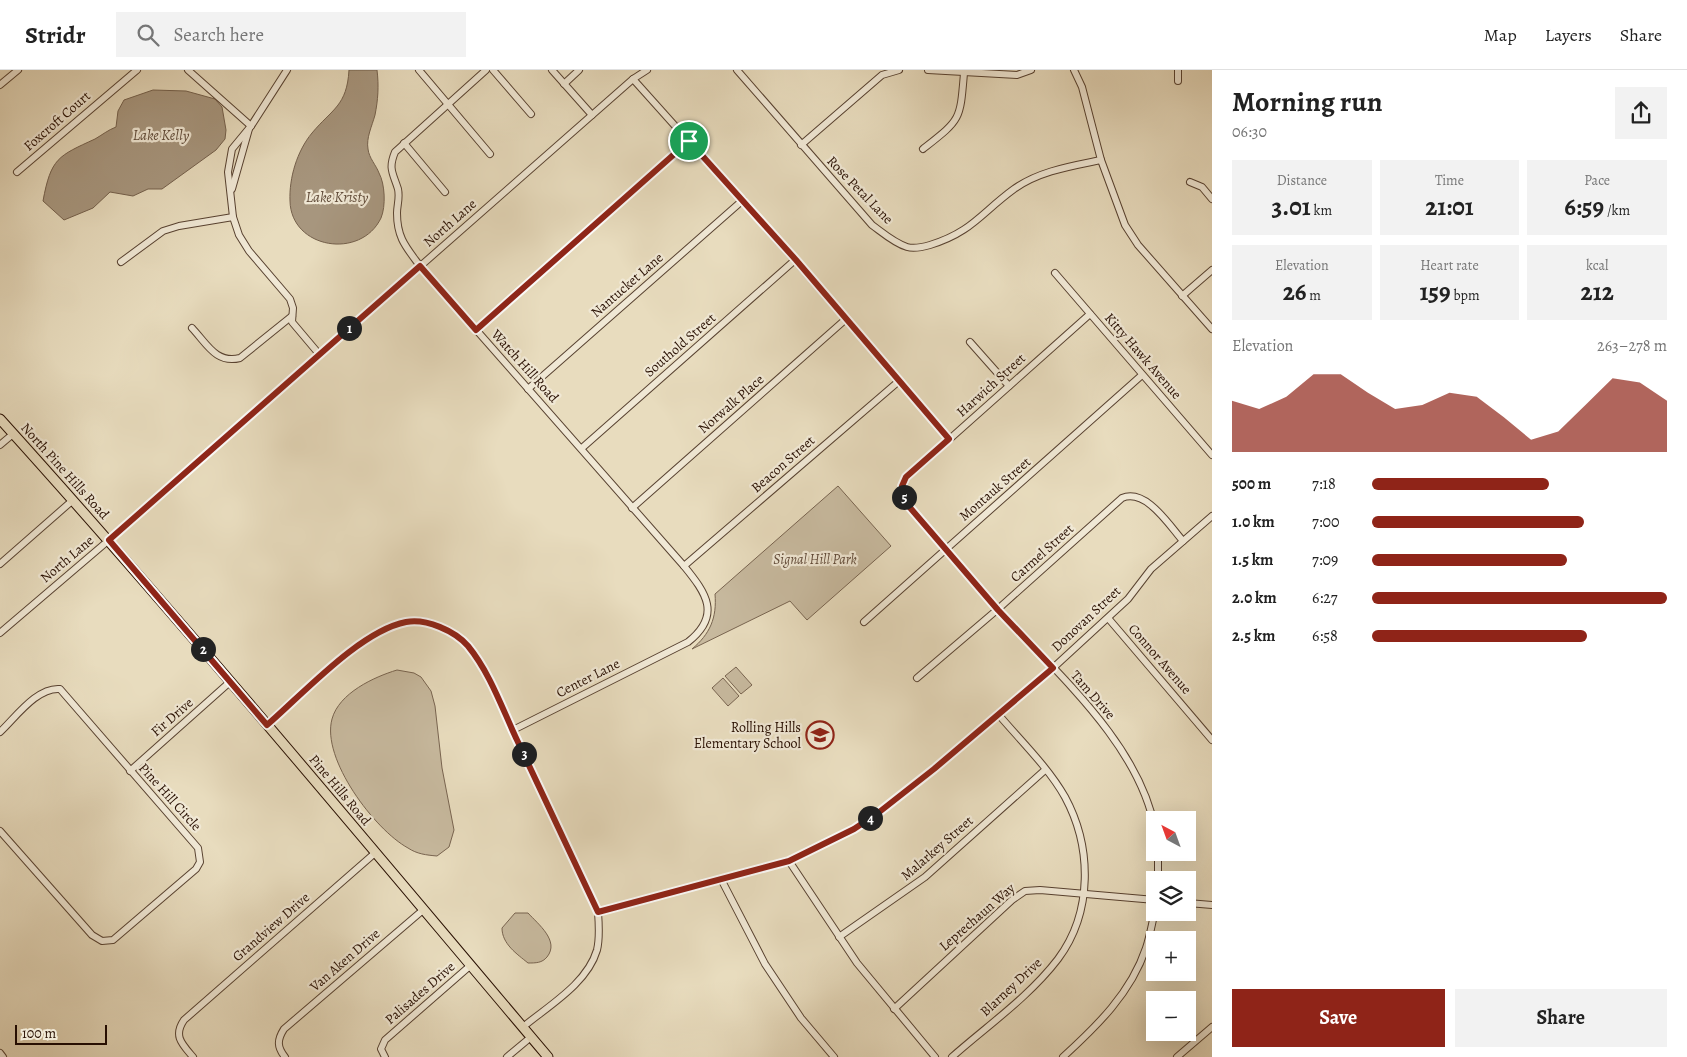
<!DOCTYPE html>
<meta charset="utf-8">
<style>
:root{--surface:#fff;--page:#f2f2f2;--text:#222;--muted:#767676;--line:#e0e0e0;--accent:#8f2418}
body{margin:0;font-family:Alegreya,serif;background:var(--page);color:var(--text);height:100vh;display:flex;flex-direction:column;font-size:19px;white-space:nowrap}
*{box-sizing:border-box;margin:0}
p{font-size:16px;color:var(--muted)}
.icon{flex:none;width:28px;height:28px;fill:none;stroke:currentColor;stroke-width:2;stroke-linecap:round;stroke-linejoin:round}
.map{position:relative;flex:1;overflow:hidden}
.panel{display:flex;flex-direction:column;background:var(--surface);width:475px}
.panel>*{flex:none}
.needle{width:32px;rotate:319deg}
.controls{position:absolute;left:1146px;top:741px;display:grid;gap:10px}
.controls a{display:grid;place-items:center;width:50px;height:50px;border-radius:0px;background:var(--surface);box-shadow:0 5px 20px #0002;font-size:25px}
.scale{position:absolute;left:15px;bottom:12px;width:92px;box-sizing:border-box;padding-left:5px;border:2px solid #280f02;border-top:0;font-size:14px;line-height:18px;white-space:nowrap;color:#280f02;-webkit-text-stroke:4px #f0e8d5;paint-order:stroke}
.pin{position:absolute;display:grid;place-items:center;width:42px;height:42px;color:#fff;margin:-21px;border:2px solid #fff;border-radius:50%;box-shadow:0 1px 5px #0007}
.km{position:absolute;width:25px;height:25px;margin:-12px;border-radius:50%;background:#222;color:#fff;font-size:14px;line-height:25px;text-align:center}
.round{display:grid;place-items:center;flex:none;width:52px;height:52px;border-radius:0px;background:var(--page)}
.head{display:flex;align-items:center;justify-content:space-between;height:85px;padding:0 20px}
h1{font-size:28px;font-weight:600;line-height:38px}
.figures{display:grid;grid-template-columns:repeat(3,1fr);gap:8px;height:85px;padding:5px 20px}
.figures div{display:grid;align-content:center;border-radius:0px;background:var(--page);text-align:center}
.figures b{font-size:25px;font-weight:600}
.figures small{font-size:14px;font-weight:400}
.figures p{font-size:14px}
.chart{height:140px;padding:10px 20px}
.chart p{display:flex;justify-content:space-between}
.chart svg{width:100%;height:90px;margin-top:5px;fill:var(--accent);opacity:.7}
.primary-button{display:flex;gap:10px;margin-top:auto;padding:10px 20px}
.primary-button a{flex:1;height:58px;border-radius:0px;background:var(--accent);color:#fff;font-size:20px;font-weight:600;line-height:58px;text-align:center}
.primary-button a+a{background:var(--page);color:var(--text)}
ul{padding:0 20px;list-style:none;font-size:16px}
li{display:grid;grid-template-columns:80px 60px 1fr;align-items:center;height:38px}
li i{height:12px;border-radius:6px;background:var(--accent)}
header{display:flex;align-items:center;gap:30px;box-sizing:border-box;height:70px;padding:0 25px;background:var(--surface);border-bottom:1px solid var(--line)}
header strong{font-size:24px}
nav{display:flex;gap:28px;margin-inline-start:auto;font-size:18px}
.search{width:350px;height:45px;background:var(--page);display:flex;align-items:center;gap:12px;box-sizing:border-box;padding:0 18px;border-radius:0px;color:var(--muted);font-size:19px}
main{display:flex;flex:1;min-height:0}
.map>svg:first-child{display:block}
</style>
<header>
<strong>Stridr</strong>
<div class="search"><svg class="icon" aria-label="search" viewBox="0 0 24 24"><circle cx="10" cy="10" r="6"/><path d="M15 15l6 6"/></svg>Search here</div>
<nav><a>Map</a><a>Layers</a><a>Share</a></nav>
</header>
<main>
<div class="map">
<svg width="1212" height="987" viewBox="0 0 1212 987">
<rect width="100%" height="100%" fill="#e8dcbe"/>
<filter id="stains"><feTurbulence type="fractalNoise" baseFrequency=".004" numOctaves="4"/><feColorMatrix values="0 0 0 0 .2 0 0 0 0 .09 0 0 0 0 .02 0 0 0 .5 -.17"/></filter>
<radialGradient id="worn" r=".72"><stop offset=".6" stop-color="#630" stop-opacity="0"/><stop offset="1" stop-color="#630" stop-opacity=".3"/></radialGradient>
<g fill="#c7b99e" stroke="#786450">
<path d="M838,416L891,476L807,550L790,531L692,579C710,564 717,548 715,524Z"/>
<polygon points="736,597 752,615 741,624 725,606"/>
<path d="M397,600L414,603L421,607L431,621L435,636L442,698L454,760L449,777L437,786C426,785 417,784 408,778C375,760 321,689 332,649C339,623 374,607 397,600Z"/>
<polygon points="723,608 739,626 728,636 712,618"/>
<path d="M515,843H528C538,854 560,871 547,887C542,893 536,893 528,893C517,884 502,874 502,858Z"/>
</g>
<g fill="#a7967e" stroke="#74604c">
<path d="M349,0H377C379,16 378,30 375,45C372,56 366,68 368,79C369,88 376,95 379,103C385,114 386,136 381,148C361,190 291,179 290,131C289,108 297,81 312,63C332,39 347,36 349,0Z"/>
<path d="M153,20L186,21L215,29L222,37L226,60L225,69L216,80L162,119H148L133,126L110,122L93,138L64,150L43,131C51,88 58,86 95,69C102,65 108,60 116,57L118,41L124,30Z"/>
</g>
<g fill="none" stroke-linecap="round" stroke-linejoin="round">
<g stroke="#584231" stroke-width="8">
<g id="minor">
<polyline points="188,0 251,56"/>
<polyline points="287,0 251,56 232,79 228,102 233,147 239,165 249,181 290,229 293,238 292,252 319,284"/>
<polyline points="419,0 490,84"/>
<path d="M486,0L395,82C388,99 393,103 398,119C400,128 397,135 397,143C397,168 406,177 420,196L684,496C706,523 722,545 688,572L513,660"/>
<polyline points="493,0 531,44"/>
<polyline points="552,0 592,45"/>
<path d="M737,0L872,155C883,163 894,173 907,177C914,179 923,177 930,175C972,162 981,143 1014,119C1039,101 1072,96 1101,90"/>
<polyline points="928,0 1017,5 1031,0"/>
<polyline points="1074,0 1082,17 1101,90 1125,155 1138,175 1212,259"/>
<polyline points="1178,0 1178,11"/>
<polyline points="633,9 795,190 949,369"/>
<polyline points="564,14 579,0"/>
<polyline points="0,15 18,0"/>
<polyline points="404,73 445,122"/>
<polyline points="801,75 882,5 899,0"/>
<path d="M923,79C961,49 960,51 964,3"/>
<polyline points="17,102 137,0"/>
<polyline points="1190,112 1202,117 1212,129"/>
<polyline points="232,119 249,59"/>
<polyline points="121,192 163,161 179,156 233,147"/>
<polyline points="1055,203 1212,385"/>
<polyline points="1182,226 1212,200"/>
<path d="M1090,244L907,407C901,417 903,422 906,433C936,469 967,505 998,539C1055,602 1139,673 1155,759"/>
<path d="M192,258C207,274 216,294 240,288L292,246"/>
<polyline points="476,260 689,71"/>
<polyline points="970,272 1009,316"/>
<polyline points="528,319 743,130"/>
<polyline points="0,375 13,364"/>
<polyline points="582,378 795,190"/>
<polyline points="632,438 846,249"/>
<polyline points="0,494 73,430"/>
<polyline points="684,496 899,311"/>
<polyline points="1108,548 1212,670"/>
<polyline points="864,552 1142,305"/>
<polyline points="0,563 109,470 633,9 647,0"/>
<path d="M917,608L998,539L1122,428C1146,418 1169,455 1183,471"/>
<path d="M267,655C303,624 360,561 406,552C426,548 455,561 468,576C490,603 502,638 517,670C544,727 571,784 598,842C599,855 600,868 597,880C587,914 548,936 523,957"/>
<path d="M0,662C16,647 37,617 60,619L198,778L200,792L196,799L113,870L102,871L92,865L0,761"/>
<polyline points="130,701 231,611"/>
<polyline points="789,791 857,893 935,987"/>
<polyline points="721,809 765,894 801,948 834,987"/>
<polyline points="1158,810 1158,782"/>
<polyline points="1188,833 1212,835"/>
<polyline points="598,842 789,791 854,759 879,743 934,699 1053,598 1128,529 1151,499 1212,446"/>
<polyline points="839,867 925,807 1045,700"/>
<polyline points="894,939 1012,830 1025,821 1040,820 1155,830"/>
<polyline points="0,983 3,987"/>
<path d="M193,987C182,974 173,966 184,950L375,783"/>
<path d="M285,987C277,977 277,970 284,959L423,840"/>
<polyline points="385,987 381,979 385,970 471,895"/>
<polyline points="507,987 531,967"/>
<path d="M952,987C987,956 1029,927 1058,889C1093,842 1092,777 1065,727C1048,697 1020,670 998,644"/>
<path d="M1063,987C1097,956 1131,923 1146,878C1150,866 1152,853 1155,841"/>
<polyline points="1177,987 1212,957"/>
</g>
</g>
<g stroke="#280f02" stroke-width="11">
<path id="major" d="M0,349C188,557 367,773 548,987"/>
</g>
<use href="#minor" stroke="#f0e8d5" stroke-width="6"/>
<use href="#major" stroke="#e8dcbe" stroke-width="9"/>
</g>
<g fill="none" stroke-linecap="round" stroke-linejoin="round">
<g stroke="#fff" stroke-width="10">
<path id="route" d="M689,71L796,190L949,369L906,407L902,416L906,433L998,540L1053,598L934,699L878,743L854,759L789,791L598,842C571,784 544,727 517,670C502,638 490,603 468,576C455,561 426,548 406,552C360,561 303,624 267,655L109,470L420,196L476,260Z"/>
</g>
<use href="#route" stroke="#8f2418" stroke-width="6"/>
</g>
<defs>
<g id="school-ring" transform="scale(1.4375)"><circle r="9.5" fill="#f0e8d5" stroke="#8f2418" stroke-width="1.5"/><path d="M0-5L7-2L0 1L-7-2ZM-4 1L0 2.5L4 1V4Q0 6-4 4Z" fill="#8f2418"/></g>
</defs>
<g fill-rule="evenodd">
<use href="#school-ring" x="820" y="665"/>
</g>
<g text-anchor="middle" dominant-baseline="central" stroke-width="4.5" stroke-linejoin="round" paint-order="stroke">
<g font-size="14" fill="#280f02" stroke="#f0e8d5">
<text transform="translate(57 51) rotate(-41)">Foxcroft Court</text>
<text transform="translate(860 120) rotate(46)">Rose Petal Lane</text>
<text transform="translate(450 153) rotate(-41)">North Lane</text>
<text transform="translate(627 215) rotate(-41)">Nantucket Lane</text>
<text transform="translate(680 275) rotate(-41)">Southold Street</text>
<text transform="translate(1143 286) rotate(49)">Kitty Hawk Avenue</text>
<text transform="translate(525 296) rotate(48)">Watch Hill Road</text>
<text transform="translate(991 315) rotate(-42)">Harwich Street</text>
<text transform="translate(731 334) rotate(-41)">Norwalk Place</text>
<text transform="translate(783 394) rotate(-41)">Beacon Street</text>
<text transform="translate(65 401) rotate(48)">North Pine Hills Road</text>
<text transform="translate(995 419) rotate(-41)">Montauk Street</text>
<text transform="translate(1042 483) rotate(-42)">Carmel Street</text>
<text transform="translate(67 489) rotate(-40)">North Lane</text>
<text transform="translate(1086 549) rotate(-43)">Donovan Street</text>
<text transform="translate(1160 589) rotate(49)">Connor Avenue</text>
<text transform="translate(588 608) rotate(-27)">Center Lane</text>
<text transform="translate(1093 625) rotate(49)">Tam Drive</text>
<text transform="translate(172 647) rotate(-41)">Fir Drive</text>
<text transform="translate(340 720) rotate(50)">Pine Hills Road</text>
<text transform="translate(170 727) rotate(48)">Pine Hill Circle</text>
<text transform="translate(937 778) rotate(-41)">Malarkey Street</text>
<text transform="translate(977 847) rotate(-41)">Leprechaun Way</text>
<text transform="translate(271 857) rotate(-41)">Grandview Drive</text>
<text transform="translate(345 890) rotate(-41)">Van Aken Drive</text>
<text transform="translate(1011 917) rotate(-43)">Blarney Drive</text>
<text transform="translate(420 923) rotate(-41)">Palisades Drive</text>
</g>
<g font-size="14" font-style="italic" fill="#604a39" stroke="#f0e8d5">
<text x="815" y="489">Signal Hill Park</text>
</g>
<g font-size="14" fill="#280f02" stroke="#f0e8d5" text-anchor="end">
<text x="801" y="657">Rolling Hills<tspan x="801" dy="16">Elementary School</tspan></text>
</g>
<g font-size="15" font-style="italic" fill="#614c3a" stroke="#f0e8d5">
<text x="161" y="65">Lake Kelly</text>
<text x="337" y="127">Lake Kristy</text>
</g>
</g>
<rect width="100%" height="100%" filter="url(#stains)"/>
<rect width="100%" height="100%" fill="url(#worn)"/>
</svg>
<div class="controls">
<a><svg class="needle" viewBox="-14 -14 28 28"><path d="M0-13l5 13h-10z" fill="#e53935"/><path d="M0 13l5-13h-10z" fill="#767676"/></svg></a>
<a><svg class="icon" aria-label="layers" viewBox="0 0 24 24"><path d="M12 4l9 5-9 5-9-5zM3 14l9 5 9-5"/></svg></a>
<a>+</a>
<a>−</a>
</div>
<div class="scale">100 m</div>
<div class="pin" style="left:689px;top:71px;background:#1e9e55"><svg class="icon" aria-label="arrive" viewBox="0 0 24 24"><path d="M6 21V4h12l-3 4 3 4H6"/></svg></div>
<b class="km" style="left:349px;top:258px">1</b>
<b class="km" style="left:203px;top:579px">2</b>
<b class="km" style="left:524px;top:684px">3</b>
<b class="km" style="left:870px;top:748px">4</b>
<b class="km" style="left:904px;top:427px">5</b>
</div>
<section class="panel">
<div class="head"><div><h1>Morning run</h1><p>06:30</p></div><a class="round"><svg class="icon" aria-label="share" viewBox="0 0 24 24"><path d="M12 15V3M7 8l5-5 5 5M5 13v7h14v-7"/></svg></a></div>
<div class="figures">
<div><p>Distance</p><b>3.01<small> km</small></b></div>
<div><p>Time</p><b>21:01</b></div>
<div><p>Pace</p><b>6:59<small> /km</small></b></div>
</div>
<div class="figures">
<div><p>Elevation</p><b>26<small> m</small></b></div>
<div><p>Heart rate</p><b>159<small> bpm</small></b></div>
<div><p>kcal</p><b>212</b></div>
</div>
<div class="chart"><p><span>Elevation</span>263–278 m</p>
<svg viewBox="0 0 160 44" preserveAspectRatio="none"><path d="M0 44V19L10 23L20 17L30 6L40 6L50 15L60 23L70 21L80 15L90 17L100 27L110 38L120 34L130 21L140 8L150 10L160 19V44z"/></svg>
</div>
<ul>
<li><b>500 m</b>7:18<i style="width:60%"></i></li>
<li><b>1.0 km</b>7:00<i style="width:72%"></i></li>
<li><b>1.5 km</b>7:09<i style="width:66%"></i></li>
<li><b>2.0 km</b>6:27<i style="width:100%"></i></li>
<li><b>2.5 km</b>6:58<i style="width:73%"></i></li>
</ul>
<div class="primary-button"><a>Save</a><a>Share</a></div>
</section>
</main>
